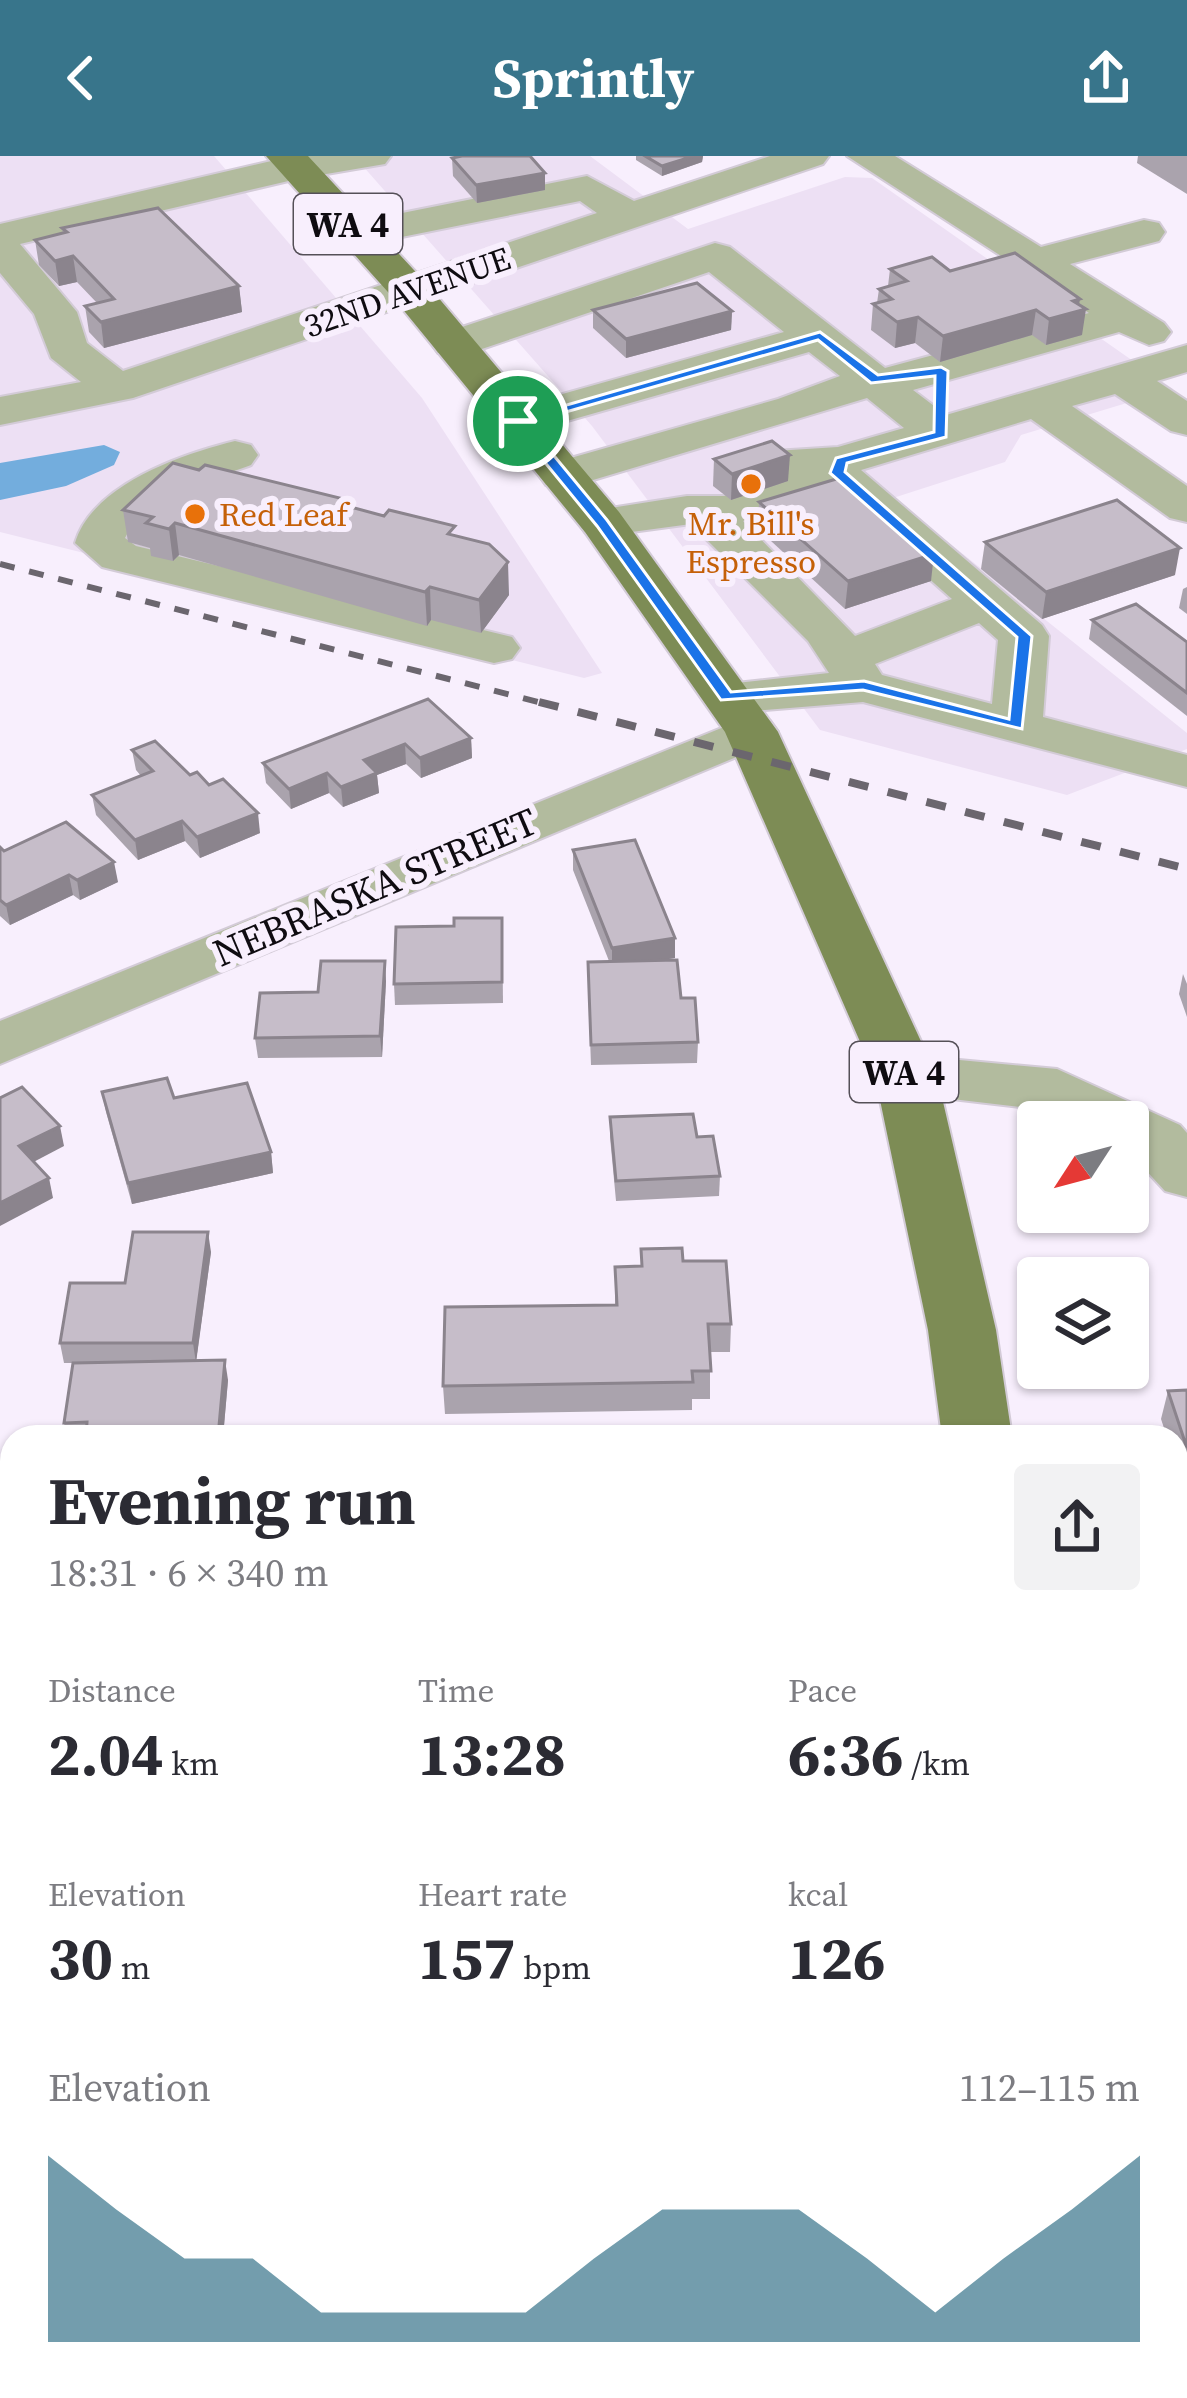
<!DOCTYPE html>
<meta charset="utf-8">
<style>
:root{--surface:#fff;--page:#f2f2f3;--text:#2b2b33;--muted:#7c7c81;--accent:#38758b}
body{margin:0;font-family:"Source Serif 4",serif;background:var(--page);color:var(--text);height:100vh;display:flex;flex-direction:column;font-size:45px;white-space:nowrap}
*{box-sizing:border-box;margin:0}
p{font-size:39px;color:var(--muted)}
.icon{flex:none;width:66px;height:66px;fill:none;stroke:currentColor;stroke-width:2;stroke-linecap:round;stroke-linejoin:round}
.map{position:relative;flex:1;overflow:hidden}
.side{position:absolute;left:0px;top:1269px;width:1188px;height:975px;display:flex;flex-direction:column;background:var(--surface);border-radius:36px 36px 0 0;box-shadow:0 3px 9px #0004}
.side>*{flex:none}
.needle{width:78px;rotate:234deg}
.buttons{position:absolute;left:1017px;top:945px;display:grid;gap:24px}
.buttons a{display:grid;place-items:center;width:132px;height:132px;border-radius:12px;background:var(--surface);box-shadow:0 3px 9px #0004;font-size:60px}
.pin{position:absolute;display:grid;place-items:center;width:102px;height:102px;color:#fff;margin:-51px;border:6px solid #fff;border-radius:50%;box-shadow:0 3px 12px #0007}
.round{display:grid;place-items:center;flex:none;width:126px;height:126px;border-radius:12px;background:var(--page)}
.summary{display:flex;align-items:center;justify-content:space-between;height:204px;padding:0 48px}
h1{font-size:66px;font-weight:700;line-height:90px}
.figures{display:grid;grid-template-columns:repeat(3,1fr);gap:18px;height:204px;padding:12px 48px}
.figures div{display:grid;align-content:center}
.figures b{font-size:60px;font-weight:700}
.figures small{font-size:33px;font-weight:400}
.figures p{font-size:33px}
.chart{height:336px;padding:24px 48px}
.chart p{display:flex;justify-content:space-between}
.chart svg{width:100%;height:216px;margin-top:12px;fill:var(--accent);opacity:.7}
header{display:flex;justify-content:space-between;align-items:center;height:156px;padding:0 48px;background:var(--accent);color:#fff;font-size:54px;font-weight:700}
.map>svg:first-child{display:block}
</style>
<header><svg class="icon" aria-label="back" viewBox="0 0 24 24"><path d="M15 5l-7 7 7 7"/></svg>Sprintly<svg class="icon" aria-label="share" viewBox="0 0 24 24"><path d="M12 15V3M7 8l5-5 5 5M5 13v7h14v-7"/></svg></header>
<div class="map">
<svg width="1187" height="2242" viewBox="0 0 1187 2242">
<rect width="100%" height="100%" fill="#f8effd"/>
<g fill="#ede0f4">
<polygon points="0,0 214,0 422,242 602,517 584,522 0,376"/>
<polygon points="354,0 590,0 688,73 845,21 872,22 1173,233 1021,279 1005,306 893,342 1187,577 1187,593 1067,639 820,574 592,270"/>
</g>
<polygon fill="#73addd" points="104,289 120,296 114,309 66,330 0,344 0,307"/>
<g fill="none" stroke-linecap="round" stroke-linejoin="round">
<g stroke="#d3cbd7" stroke-width="4">
<g id="minor">
<polygon points="293,0 391,0 385,8 297,23 20,88 77,156 87,187 123,215 597,57 580,45 357,90 342,87 336,78 342,69 587,20 634,45 770,0 829,0 823,8 133,242 0,269 0,241 81,226 51,202 34,158 0,117 0,68"/>
<path d="M847,0H895L1041,91L1144,64L1159,67L1165,76L1159,85L1070,108L1164,167L1171,176L1164,185L1149,189L1119,176L913,234L946,259L1187,189V216L1157,225L1187,245V279L1171,275L1115,238L1072,250L1187,330V366L1170,362L1031,263L861,314L1042,469L1049,480L1043,561L1187,599V631L863,546L727,557L709,552L701,541L709,530L829,517L808,485L691,368L602,380L585,376L578,366L585,356L687,340H724L788,318L775,315L769,305L775,295L838,291L904,272L867,242L563,333L546,329L539,319L546,309L778,243L840,220L809,196L518,279L502,275L495,265L502,255L784,176L709,116L470,197H438L432,188L438,179L715,87L730,91L885,212L1089,157ZM830,335L952,443L855,480L743,365ZM979,467L998,484L992,548L882,519L875,508Z"/>
<path d="M235,285L251,289L258,299L251,309C213,323 143,344 125,382L136,390L512,481L520,492L512,503L494,507L102,411L75,387C92,329 182,298 235,285Z"/>
<polygon points="751,560 770,565 778,576 770,587 0,908 0,865"/>
<polygon points="906,899 1057,913 1180,969 1187,977 1187,1041 1165,1035 1128,995 1128,966 1070,966 1045,954 884,935 875,920 884,905"/>
</g>
</g>
<g stroke="#d3cbd7" stroke-width="4">
<g id="major">
<polygon points="266,0 308,0 426,127 619,356 778,576 937,920 996,1174 1012,1281 942,1281 928,1174 875,920 725,576 585,376 396,145"/>
<polygon points="1066,2232 1158,2232 1159,2242 1067,2242"/>
</g>
</g>
<use href="#minor" fill="#b2bb9e" fill-rule="evenodd"/>
<use href="#major" fill="#7d8c55" fill-rule="evenodd"/>
<polyline stroke="#6b666e" stroke-width="6" stroke-dasharray="15 15" stroke-linecap="butt" points="0,408 550,549"/>
<polyline stroke="#6b666e" stroke-width="8" stroke-dasharray="20 20" stroke-linecap="butt" points="539,546 1187,713"/>
</g>
<g fill="#aaa3ad">
<polygon points="636,0 703,0 702,6 662,20 636,4"/>
<polygon points="1138,0 1187,0 1187,38 1137,7"/>
<polygon points="452,2 545,34 477,47 453,20"/>
<polygon points="62,72 239,130 242,156 104,192 89,176 85,150 97,147 77,126 59,130 39,109 35,84 63,77"/>
<polygon points="890,113 950,115 1079,148 1082,179 1046,189 1032,179 940,206 915,187 895,192 871,174 873,148 877,147 879,133 888,130"/>
<polygon points="593,154 732,155 731,174 626,202 593,172"/>
<polygon points="714,303 788,325 731,344 713,330"/>
<polygon points="199,314 352,345 353,352 456,380 509,439 481,477 431,464 427,470 179,399 173,405 151,400 150,392 128,386 123,354"/>
<polygon points="759,346 931,425 845,453 758,373"/>
<polygon points="985,386 1175,419 1042,463 981,413"/>
<polygon points="1187,431 1187,458 1179,452 1183,433"/>
<polygon points="1092,464 1187,486 1187,560 1089,483"/>
<polygon points="428,543 471,582 472,602 421,622 406,608 377,619 379,637 343,651 329,637 291,653 266,627 263,607"/>
<polygon points="132,594 190,619 260,677 200,702 185,685 138,704 96,659 92,639 141,620 136,614"/>
<polygon points="0,691 4,695 118,726 80,744 73,739 10,769 0,760"/>
<polygon points="573,694 675,782 675,802 659,804 681,842 698,886 697,907 591,909 588,826 609,805 573,714"/>
<polygon points="502,762 503,847 395,849 394,828 454,770"/>
<polygon points="1183,818 1187,828 1187,861 1179,838"/>
<polygon points="386,825 382,901 258,902 255,882"/>
<polygon points="102,936 174,942 271,996 273,1017 132,1048 106,956"/>
<polygon points="610,961 697,981 720,1020 719,1040 616,1045 610,981"/>
<polygon points="641,1093 683,1105 731,1168 730,1196 710,1196 710,1243 692,1243 692,1254 445,1258 443,1230 615,1149 615,1111 641,1110"/>
<polygon points="211,1096 196,1205 228,1224 223,1281 67,1281 64,1267 73,1207 64,1207 60,1187 125,1127"/>
<polygon points="1187,1234 1187,1411 1176,1376 1176,1329 1177,1327 1182,1327 1176,1309 1176,1281 1167,1281 1161,1263 1168,1235"/>
<polygon points="12,1551 12,1661 8,1661 0,1635"/>
<polygon points="12,1797 12,2232 179,2232 180,2236 127,2242 0,2242 0,1798"/>
</g>
<g fill="#8b848d">
<polygon points="694,0 703,0 702,6 662,20 662,10"/>
<polygon points="545,17 545,34 477,47 476,29"/>
<polygon points="73,100 77,126 59,130 55,105"/>
<polygon points="239,130 242,156 104,192 101,166"/>
<polygon points="1080,143 1078,155 1086,153 1082,179 1046,189 1049,163 1073,145"/>
<polygon points="1036,154 1032,179 940,206 943,180"/>
<polygon points="732,155 731,174 626,202 626,183"/>
<polygon points="918,161 915,187 895,192 897,166"/>
<polygon points="790,299 788,325 731,344 732,318"/>
<polygon points="175,367 179,399 173,405 169,373"/>
<polygon points="1180,392 1175,419 1042,463 1046,436"/>
<polygon points="934,398 931,425 845,453 848,425"/>
<polygon points="508,406 509,439 481,477 479,444"/>
<polygon points="430,431 431,464 427,470 425,436"/>
<polygon points="471,582 472,602 421,622 420,602"/>
<polygon points="405,588 406,608 377,619 379,637 343,651 341,631 364,604"/>
<polygon points="327,617 329,637 291,653 289,633"/>
<polygon points="258,657 260,677 200,702 197,681"/>
<polygon points="182,665 185,685 138,704 135,684"/>
<polygon points="114,706 118,726 80,744 77,724"/>
<polygon points="69,719 73,739 10,769 6,749"/>
<polygon points="675,782 675,802 612,812 612,792"/>
<polygon points="385,805 386,825 382,901 380,880"/>
<polygon points="60,970 64,990 24,1011 19,990"/>
<polygon points="271,996 273,1017 132,1048 128,1027"/>
<polygon points="49,1022 53,1042 0,1070 0,1047"/>
<polygon points="208,1076 211,1096 196,1207 193,1187"/>
<polygon points="225,1204 228,1224 223,1281 218,1281"/>
</g>
<g fill="#c6bdc9" stroke="#8b848d" stroke-width="3">
<polygon points="462,0 530,0 545,17 476,29 452,2"/>
<polygon points="645,0 694,0 662,10"/>
<polygon points="158,52 239,130 101,166 85,150 114,143 73,100 55,105 35,84 67,76 62,72"/>
<polygon points="1015,97 1080,143 1073,145 1086,153 1049,163 1036,154 943,180 918,161 897,166 873,148 892,143 879,133 907,125 890,113 932,101 950,115"/>
<polygon points="697,127 732,155 626,183 593,154"/>
<polygon points="772,285 790,299 732,318 714,303"/>
<polygon points="173,307 199,314 205,309 352,345 347,350 384,360 389,354 455,370 448,378 489,388 508,406 479,444 430,431 425,436 175,367 169,373 146,367 153,361 123,354"/>
<polygon points="843,321 934,398 848,425 759,346"/>
<polygon points="1117,344 1180,392 1046,436 985,386"/>
<polygon points="1136,448 1187,486 1187,537 1092,464"/>
<polygon points="428,543 471,582 420,602 405,588 364,604 377,617 341,631 327,617 289,633 263,607"/>
<polygon points="155,585 190,619 197,616 209,629 223,623 258,657 197,681 182,665 135,684 92,639 153,615 132,594"/>
<polygon points="66,666 114,706 77,724 69,719 6,749 0,744 0,691 4,695"/>
<polygon points="635,684 675,782 612,792 573,694"/>
<polygon points="454,762 502,762 502,826 394,828 396,771 454,770"/>
<polygon points="677,804 681,842 695,842 698,886 591,889 588,806"/>
<polygon points="321,805 385,805 380,880 255,882 260,837 318,836"/>
<polygon points="167,922 174,942 247,927 271,996 128,1027 102,936"/>
<polygon points="22,931 60,970 19,990 49,1022 0,1047 0,942"/>
<polygon points="693,958 697,981 713,980 720,1020 616,1025 610,961"/>
<polygon points="133,1076 208,1076 193,1187 60,1187 70,1127 125,1127"/>
<polygon points="682,1092 683,1105 726,1105 731,1168 708,1168 711,1215 692,1215 693,1226 443,1230 445,1151 617,1149 615,1111 642,1110 641,1093"/>
<polygon points="225,1204 218,1281 86,1281 87,1266 64,1267 73,1207"/>
<polygon points="1187,1234 1187,1292 1168,1235"/>
<polygon points="1187,1326 1187,1360 1177,1327"/>
<polygon points="11,1551 12,1635 0,1635"/>
<polygon points="12,1797 12,1938 0,1938 0,1798"/>
<polygon points="12,1952 12,2102 0,2103 0,1953"/>
<polygon points="12,2113 12,2232 45,2232 45,2242 0,2242 0,2114"/>
<polygon points="599,2232 809,2232 810,2242 600,2242"/>
<polygon points="437,2237 436,2242 359,2242"/>
</g>
<path fill="#1a73e8" stroke="#fff" stroke-width="3" fill-rule="evenodd" d="M820,176L878,219L941,211L948,215L946,281L847,307L845,316L1032,480L1022,573L863,534L721,544L597,370L511,265ZM818,184L871,227L935,220L934,276L836,302L830,317L1017,481L1009,563L864,525L731,536L607,364L527,267Z"/>
<g fill="#e8710a" stroke="#f8effd" stroke-width="4.5">
<circle cx="751" cy="328" r="12"/>
<circle cx="195" cy="358" r="12"/>
</g>
<g text-anchor="middle" dominant-baseline="central" stroke-width="12" stroke-linejoin="round" paint-order="stroke">
<g font-size="33" fill="#0f0c11" stroke="#f8effd">
<text transform="translate(407 136) rotate(-19)">32ND AVENUE</text>
</g>
<g font-size="33" fill="#c56008" stroke="#f8effd" text-anchor="start">
<text x="219" y="358">Red Leaf</text>
<text x="751" y="367" text-anchor="middle">Mr. Bill's<tspan x="751" dy="38">Espresso</tspan></text>
</g>
<g fill="#f8effd" stroke="#555058" stroke-width="3">
<rect x="294" y="38" width="108" height="60" rx="9"/>
<rect x="850" y="886" width="108" height="60" rx="9"/>
</g>
<g font-size="36" font-weight="bold" fill="#0f0c11">
<text x="348" y="68">WA 4</text>
<text x="904" y="916">WA 4</text>
</g>
<g font-size="39" fill="#0f0c11" stroke="#f8effd">
<text transform="translate(375 731) rotate(-23)">NEBRASKA STREET</text>
</g>
</g>
</svg>
<div class="buttons">
<a><svg class="needle" viewBox="-14 -14 28 28"><path d="M0-13l5 13h-10z" fill="#e53935"/><path d="M0 13l5-13h-10z" fill="#7c7c81"/></svg></a>
<a><svg class="icon" aria-label="layers" viewBox="0 0 24 24"><path d="M12 4l9 5-9 5-9-5zM3 14l9 5 9-5"/></svg></a>
</div>
<div class="pin" style="left:518px;top:265px;background:#1e9e55"><svg class="icon" aria-label="arrive" viewBox="0 0 24 24"><path d="M6 21V4h12l-3 4 3 4H6"/></svg></div>
<section class="side">
<div class="summary"><div><h1>Evening run</h1><p>18:31 · 6 × 340 m</p></div><a class="round"><svg class="icon" aria-label="share" viewBox="0 0 24 24"><path d="M12 15V3M7 8l5-5 5 5M5 13v7h14v-7"/></svg></a></div>
<div class="figures">
<div><p>Distance</p><b>2.04<small> km</small></b></div>
<div><p>Time</p><b>13:28</b></div>
<div><p>Pace</p><b>6:36<small> /km</small></b></div>
</div>
<div class="figures">
<div><p>Elevation</p><b>30<small> m</small></b></div>
<div><p>Heart rate</p><b>157<small> bpm</small></b></div>
<div><p>kcal</p><b>126</b></div>
</div>
<div class="chart"><p><span>Elevation</span>112–115 m</p>
<svg viewBox="0 0 160 44" preserveAspectRatio="none"><path d="M0 44V6L10 17L20 27L30 27L40 38L50 38L60 38L70 38L80 27L90 17L100 17L110 17L120 27L130 38L140 27L150 17L160 6V44z"/></svg>
</div>
</section>
</div>
